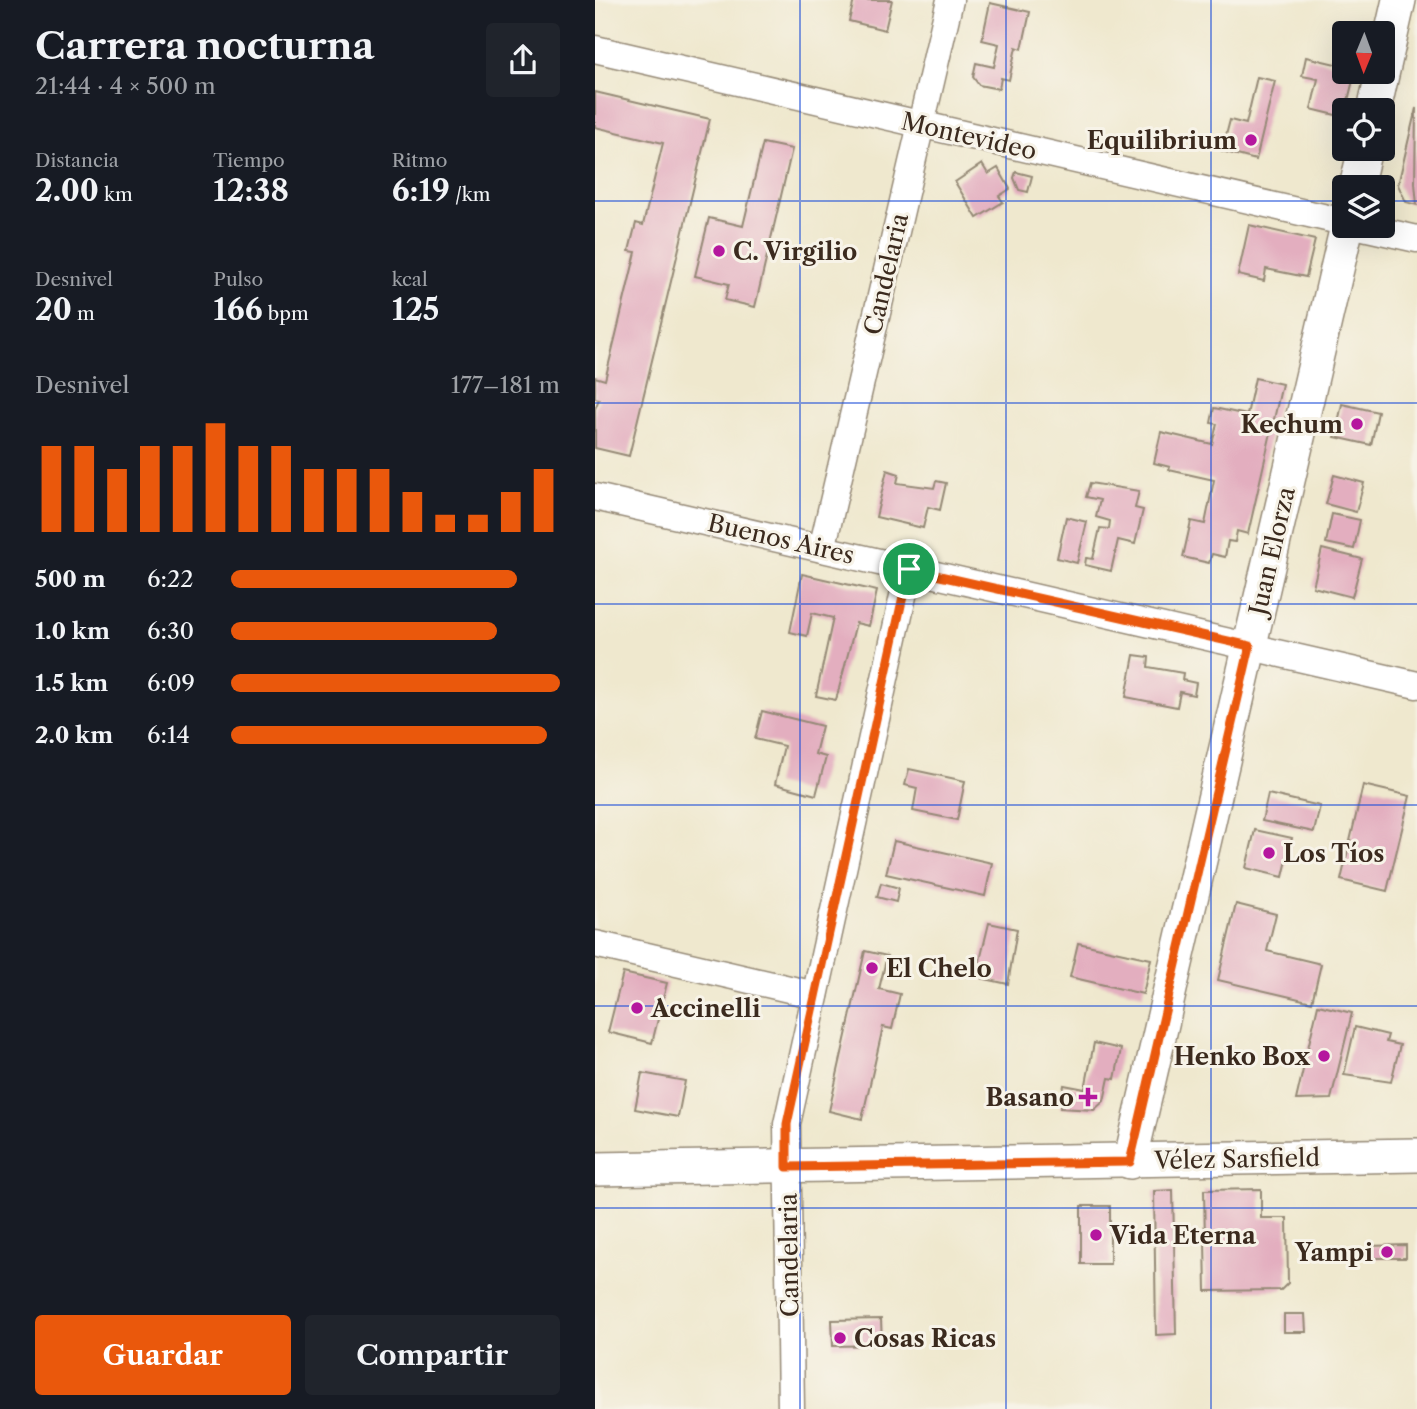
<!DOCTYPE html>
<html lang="es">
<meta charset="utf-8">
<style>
:root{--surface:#171b24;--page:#20242c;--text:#f1f3f6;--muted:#9ea1a6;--accent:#ea580c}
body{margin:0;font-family:"Libre Caslon Text",serif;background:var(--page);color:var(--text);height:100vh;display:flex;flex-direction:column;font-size:26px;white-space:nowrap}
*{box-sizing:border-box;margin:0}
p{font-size:23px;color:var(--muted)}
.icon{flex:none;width:38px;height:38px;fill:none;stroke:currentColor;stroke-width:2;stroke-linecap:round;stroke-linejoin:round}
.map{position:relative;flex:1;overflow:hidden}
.drawer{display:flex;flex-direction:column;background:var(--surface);width:595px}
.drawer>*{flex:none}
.needle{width:46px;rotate:181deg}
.tools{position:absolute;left:737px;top:21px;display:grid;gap:14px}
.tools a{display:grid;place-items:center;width:63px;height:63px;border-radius:7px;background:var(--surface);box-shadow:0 7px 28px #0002;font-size:35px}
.pin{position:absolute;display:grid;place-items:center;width:60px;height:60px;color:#fff;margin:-30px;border:4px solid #fff;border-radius:50%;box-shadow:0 2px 7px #0007}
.round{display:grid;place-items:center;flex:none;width:74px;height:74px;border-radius:7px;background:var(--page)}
.headline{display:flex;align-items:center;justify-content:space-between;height:119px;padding:0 35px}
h1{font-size:38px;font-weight:700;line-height:52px}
.metrics{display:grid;grid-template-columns:repeat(3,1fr);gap:10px;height:119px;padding:7px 35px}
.metrics div{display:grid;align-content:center}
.metrics b{font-size:30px;font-weight:700}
.metrics small{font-size:19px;font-weight:400}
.metrics p{font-size:19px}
.chart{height:196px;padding:14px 35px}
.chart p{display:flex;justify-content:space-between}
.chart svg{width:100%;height:126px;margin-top:7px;stroke:var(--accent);stroke-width:6}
.button{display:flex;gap:14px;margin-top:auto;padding:14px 35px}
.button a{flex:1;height:80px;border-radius:7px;background:var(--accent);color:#fff;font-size:28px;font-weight:700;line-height:80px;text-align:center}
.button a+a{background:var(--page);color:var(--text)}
ul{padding:0 35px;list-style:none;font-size:23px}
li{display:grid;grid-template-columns:112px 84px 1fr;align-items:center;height:52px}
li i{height:18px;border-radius:9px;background:var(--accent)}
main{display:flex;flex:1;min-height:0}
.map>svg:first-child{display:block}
</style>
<main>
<section class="drawer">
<div class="headline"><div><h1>Carrera nocturna</h1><p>21:44 · 4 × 500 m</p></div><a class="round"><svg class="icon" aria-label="share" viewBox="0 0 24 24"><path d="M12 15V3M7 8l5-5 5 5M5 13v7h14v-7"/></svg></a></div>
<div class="metrics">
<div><p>Distancia</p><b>2.00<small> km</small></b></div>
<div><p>Tiempo</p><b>12:38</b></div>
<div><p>Ritmo</p><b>6:19<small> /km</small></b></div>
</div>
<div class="metrics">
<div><p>Desnivel</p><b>20<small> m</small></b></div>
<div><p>Pulso</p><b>166<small> bpm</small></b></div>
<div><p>kcal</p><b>125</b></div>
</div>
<div class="chart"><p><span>Desnivel</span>177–181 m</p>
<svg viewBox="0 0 160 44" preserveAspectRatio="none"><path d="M5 44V14M15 44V14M25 44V22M35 44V14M45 44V14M55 44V6M65 44V14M75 44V14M85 44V22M95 44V22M105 44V22M115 44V30M125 44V38M135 44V38M145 44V30M155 44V22"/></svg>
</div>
<ul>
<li><b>500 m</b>6:22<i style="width:87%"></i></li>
<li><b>1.0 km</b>6:30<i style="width:81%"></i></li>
<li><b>1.5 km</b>6:09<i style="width:100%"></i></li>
<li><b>2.0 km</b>6:14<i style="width:96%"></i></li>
</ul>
<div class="button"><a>Guardar</a><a>Compartir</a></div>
</section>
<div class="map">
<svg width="822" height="1409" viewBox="0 0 822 1409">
<rect width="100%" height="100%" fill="#f7f3e8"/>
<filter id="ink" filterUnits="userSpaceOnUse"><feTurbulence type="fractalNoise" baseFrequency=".0143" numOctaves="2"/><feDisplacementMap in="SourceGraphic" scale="14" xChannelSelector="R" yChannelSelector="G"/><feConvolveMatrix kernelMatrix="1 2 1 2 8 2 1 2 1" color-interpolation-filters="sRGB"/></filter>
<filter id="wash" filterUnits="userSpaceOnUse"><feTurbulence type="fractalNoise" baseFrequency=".00686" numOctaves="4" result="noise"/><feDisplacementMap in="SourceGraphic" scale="28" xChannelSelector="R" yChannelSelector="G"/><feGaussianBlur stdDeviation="1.57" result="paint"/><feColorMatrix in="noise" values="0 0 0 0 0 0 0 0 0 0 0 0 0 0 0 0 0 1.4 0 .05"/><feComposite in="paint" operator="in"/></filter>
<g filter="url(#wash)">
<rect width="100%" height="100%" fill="#efe8ce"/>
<g id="blocks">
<g fill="#e3aebf">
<polygon points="259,0 297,0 290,30 254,21"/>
<polygon points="395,3 435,12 427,49 421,47 414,80 406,78 404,89 384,85 378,77 381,63 399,67 404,44 387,40"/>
<polygon points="711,57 749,66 749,72 760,72 749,117 716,109 723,79 707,76"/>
<polygon points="662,77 680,81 661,160 627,151 635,120 651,124"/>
<polygon points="0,92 115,119 34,456 0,448 0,409 4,399 0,398 0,377 10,380 41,252 34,251 41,223 48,225 68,143 0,127"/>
<polygon points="821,108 820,183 822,205 811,202 803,185"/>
<polygon points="168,143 197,149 160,307 130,300 134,284 100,276 114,218 148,226"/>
<polygon points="387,164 393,174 403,168 415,189 404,196 408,202 382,218 360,182"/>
<polygon points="421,172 437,176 433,192 424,190 419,178"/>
<polygon points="654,225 720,240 711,277 671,269 669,281 643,275"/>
<polygon points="660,378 687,384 653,534 642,531 640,542 633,541 630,557 617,554 614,563 588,557 596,521 610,524 619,480 574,470 575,467 559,463 566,432 617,444 622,424 616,423 619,408 652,415"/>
<polygon points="747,404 783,412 776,445 740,437"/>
<polygon points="292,470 304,474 302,483 339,488 341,481 351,483 345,510 333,507 328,528 281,517"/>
<polygon points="739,475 769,483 761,512 731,504"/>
<polygon points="495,483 544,491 540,508 548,510 540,544 523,540 516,571 490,565 491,558 498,559 505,528 514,529 515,521 501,517 505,500 491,497"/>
<polygon points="737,514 765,520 759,549 731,543"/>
<polygon points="471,517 492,522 482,563 462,558"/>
<polygon points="727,549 767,559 757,597 718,587"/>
<polygon points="207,574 282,591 274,626 261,623 241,700 221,696 238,618 217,613 212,636 195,632"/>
<polygon points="539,655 554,657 553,667 588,673 587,680 601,683 599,695 585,692 582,707 531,697"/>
<polygon points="167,711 227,726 220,754 231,757 221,795 180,784 189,746 160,739"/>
<polygon points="314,769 370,781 362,820 318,811 322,788 310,785"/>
<polygon points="768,785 815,796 792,891 746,880"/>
<polygon points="673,794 725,806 719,832 667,821"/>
<polygon points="660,830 697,838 688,877 651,868"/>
<polygon points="299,841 397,863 390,896 291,874"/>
<polygon points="286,883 304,888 301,902 282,897"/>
<polygon points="641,904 681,914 672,951 726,964 717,1002 623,980"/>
<polygon points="394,923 422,929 413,984 381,977"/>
<polygon points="483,943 556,959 548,994 475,977"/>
<polygon points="270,951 292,956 284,989 305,994 297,1029 288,1027 267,1119 234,1111"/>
<polygon points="28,973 72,983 57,1043 13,1032"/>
<polygon points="723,1005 757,1013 736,1099 701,1100"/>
<polygon points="760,1027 793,1035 791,1042 805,1045 796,1082 749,1075"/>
<polygon points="499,1043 526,1049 520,1079 514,1078 509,1101 499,1110 465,1108 469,1085 490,1089"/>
<polygon points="47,1073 90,1081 83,1117 40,1109"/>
<polygon points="666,1189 666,1218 692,1218 693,1283 686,1290 611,1291 609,1190"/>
<polygon points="578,1190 581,1334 561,1335 559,1191"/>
<rect x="486" y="1206" width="29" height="58"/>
<polygon points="811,1245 811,1258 773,1258 773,1246"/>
<polygon points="689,1314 710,1314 711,1332 689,1332"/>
<polygon points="286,1319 287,1345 238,1346 237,1320"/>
</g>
</g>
</g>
<g filter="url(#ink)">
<use href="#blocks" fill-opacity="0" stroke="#958976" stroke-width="2"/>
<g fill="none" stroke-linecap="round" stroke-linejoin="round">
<g stroke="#958976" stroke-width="29">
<g id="minor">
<polyline points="0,49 749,222"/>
<polyline points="764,226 822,239"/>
<polyline points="0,497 822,685"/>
<polyline points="227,549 355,0"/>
<polyline points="0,944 220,995"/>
<polyline points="196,1409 192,1124 314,569"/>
</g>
</g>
<g stroke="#958976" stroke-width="36">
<g id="major">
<polyline points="779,110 804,0"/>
<polyline points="761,187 770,149"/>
<polyline points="535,1162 752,226"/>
<polyline points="0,1169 822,1155"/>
</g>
</g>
<use href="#minor" stroke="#fff" stroke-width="26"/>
<use href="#major" stroke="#fff" stroke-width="33"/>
</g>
</g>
<g fill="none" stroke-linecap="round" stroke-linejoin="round" filter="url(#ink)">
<g stroke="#fff" stroke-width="14">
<polygon id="route" points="314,569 655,646 535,1162 192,1167 192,1124"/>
</g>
<use href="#route" stroke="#ea580c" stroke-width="9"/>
</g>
<path fill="none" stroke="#1d4ed8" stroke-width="2" stroke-opacity="0.55" d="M205,0V1409M411,0V1409M616,0V1409M0,201H749M788,201H822M0,403H822M0,604H822M0,805H822M0,1006H822M0,1208H822"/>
<g fill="#b5179e" stroke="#f7f3e8" stroke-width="2.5">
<circle cx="656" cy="140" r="7"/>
<circle cx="124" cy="251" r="7"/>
<circle cx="762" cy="424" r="7"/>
<circle cx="674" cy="853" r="7"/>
<circle cx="277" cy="968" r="7"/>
<circle cx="42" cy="1008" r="7"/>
<circle cx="729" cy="1056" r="7"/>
<path d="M489.5 1086.5h7v7h7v7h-7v7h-7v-7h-7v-7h7z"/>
<circle cx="501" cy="1235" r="7"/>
<circle cx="792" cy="1252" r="7"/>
<circle cx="245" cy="1338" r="7"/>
</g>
<g text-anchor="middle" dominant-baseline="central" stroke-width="6" stroke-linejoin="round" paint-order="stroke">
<g font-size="24" fill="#3b2a1e" stroke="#f7f3e8">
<text transform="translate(374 136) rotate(13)">Montevideo</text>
<text transform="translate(291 274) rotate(-77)">Candelaria</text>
<text transform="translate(186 539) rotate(13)">Buenos Aires</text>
<text transform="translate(677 551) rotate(-77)">Juan Elorza</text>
<text transform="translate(642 1159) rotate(-1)">Vélez Sarsfield</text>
<text transform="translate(194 1255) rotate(-91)">Candelaria</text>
</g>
<g font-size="24" font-weight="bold" fill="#3b2a1e" stroke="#f7f3e8" text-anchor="start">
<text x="642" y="140" text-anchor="end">Equilibrium</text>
<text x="138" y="251">C. Virgilio</text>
<text x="748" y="424" text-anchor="end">Kechum</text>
<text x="688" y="853">Los Tíos</text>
<text x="291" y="968">El Chelo</text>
<text x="56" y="1008">Accinelli</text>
<text x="715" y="1056" text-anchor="end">Henko Box</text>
<text x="479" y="1097" text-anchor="end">Basano</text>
<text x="515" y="1235">Vida Eterna</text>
<text x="778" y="1252" text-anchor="end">Yampi</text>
<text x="259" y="1338">Cosas Ricas</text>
</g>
</g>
</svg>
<div class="tools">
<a><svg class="needle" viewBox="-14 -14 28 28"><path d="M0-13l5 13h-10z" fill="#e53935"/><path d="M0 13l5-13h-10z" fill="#9ea1a6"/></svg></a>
<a><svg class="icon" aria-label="locate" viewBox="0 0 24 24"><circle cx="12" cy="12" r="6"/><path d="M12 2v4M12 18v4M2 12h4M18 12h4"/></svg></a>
<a><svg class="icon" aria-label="layers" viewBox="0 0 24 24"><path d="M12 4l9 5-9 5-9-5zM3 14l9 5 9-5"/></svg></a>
</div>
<div class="pin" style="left:314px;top:569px;background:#1e9e55"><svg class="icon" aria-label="arrive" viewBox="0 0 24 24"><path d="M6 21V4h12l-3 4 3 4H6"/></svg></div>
</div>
</main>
